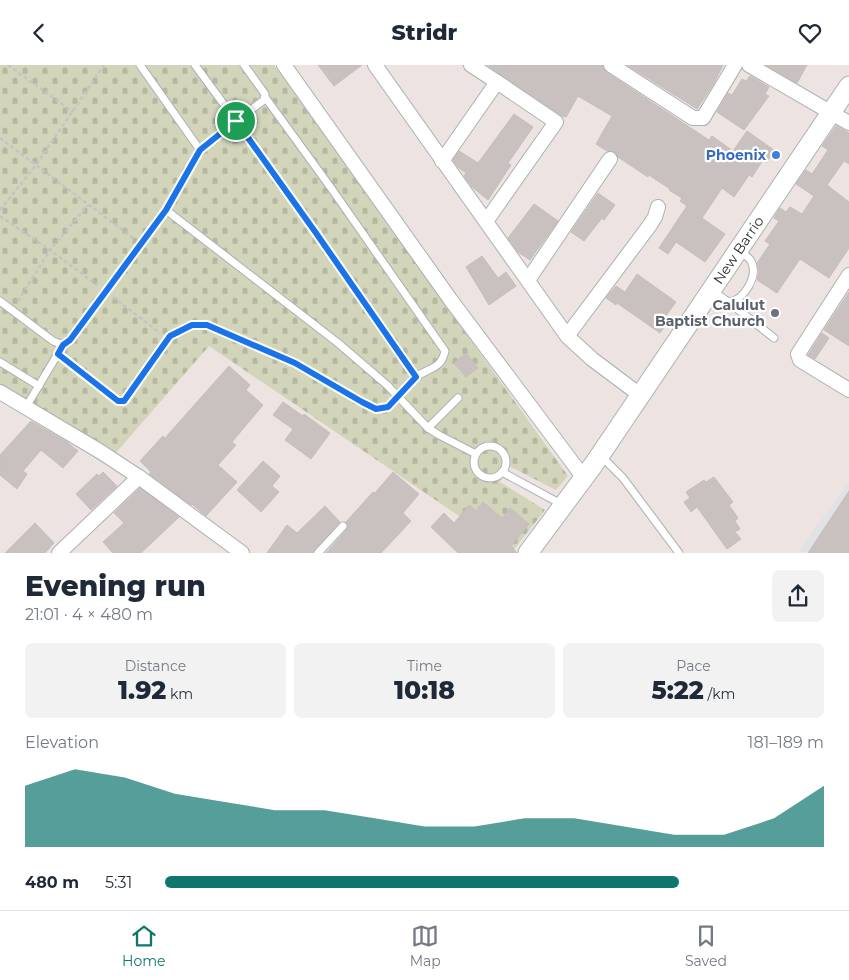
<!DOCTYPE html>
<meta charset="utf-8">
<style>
:root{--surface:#fff;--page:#f2f2f3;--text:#1f2937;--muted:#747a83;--line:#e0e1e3;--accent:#0f766e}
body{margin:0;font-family:Montserrat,sans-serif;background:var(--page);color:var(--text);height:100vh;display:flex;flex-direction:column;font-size:19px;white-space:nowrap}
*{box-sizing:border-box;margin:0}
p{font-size:16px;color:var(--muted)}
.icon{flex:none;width:28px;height:28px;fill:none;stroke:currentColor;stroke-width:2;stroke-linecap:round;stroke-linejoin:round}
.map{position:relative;height:488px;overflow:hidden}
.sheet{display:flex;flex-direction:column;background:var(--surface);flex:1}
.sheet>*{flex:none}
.pin{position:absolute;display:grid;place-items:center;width:42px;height:42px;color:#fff;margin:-21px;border:2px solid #fff;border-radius:50%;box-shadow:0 1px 5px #0007}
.round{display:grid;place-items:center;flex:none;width:52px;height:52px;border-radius:8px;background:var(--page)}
.headline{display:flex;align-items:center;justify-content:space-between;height:85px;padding:0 25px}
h1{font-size:28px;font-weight:800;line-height:38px}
.stats{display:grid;grid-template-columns:repeat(3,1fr);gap:8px;height:85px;padding:5px 25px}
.stats div{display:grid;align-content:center;border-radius:8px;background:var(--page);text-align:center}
.stats b{font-size:25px;font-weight:800}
.stats small{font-size:14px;font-weight:400}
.stats p{font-size:14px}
.chart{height:140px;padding:10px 25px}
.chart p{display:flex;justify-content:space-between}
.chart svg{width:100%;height:90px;margin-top:5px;fill:var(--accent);opacity:.7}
ul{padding:0 25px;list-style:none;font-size:16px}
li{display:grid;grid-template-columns:80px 60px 1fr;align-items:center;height:38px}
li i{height:12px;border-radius:6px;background:var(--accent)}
header{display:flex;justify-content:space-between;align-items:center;height:65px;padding:0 25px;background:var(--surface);font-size:22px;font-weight:800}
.menu{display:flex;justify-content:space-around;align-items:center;height:70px;border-top:1px solid var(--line);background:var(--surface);font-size:14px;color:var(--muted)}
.menu a{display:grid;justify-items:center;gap:2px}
.menu .selected{color:var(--accent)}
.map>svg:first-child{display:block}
</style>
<header><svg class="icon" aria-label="back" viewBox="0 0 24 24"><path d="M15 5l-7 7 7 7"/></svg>Stridr<svg class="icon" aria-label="heart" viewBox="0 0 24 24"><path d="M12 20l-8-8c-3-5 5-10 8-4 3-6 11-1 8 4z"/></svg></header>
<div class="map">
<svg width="849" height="488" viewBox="0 0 849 488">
<defs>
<pattern id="cemetery-stones" width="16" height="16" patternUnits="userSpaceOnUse" patternTransform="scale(1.25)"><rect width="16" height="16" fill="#d3d5ba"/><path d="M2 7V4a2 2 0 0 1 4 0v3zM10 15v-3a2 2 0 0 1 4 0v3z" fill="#b5b7a0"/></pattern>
</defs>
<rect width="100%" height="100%" fill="#ede3e1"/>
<polygon fill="#e1e2e6" points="849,417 849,487 798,487"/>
<polygon fill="url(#cemetery-stones)" points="0,0 274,0 568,411 556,425 509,401 500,417 545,445 512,487 209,281 113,391 0,320"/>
<g fill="#c9c1bf" stroke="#c8bdbb">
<polygon points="318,0 362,0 334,21"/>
<polygon points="487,0 602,0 606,7 709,75 712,71 733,86 747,66 774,85 766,98 763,95 752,112 749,110 734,132 722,123 702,153 725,169 705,197 676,177 668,189 659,183 687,141 680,136 682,133 669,125 670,124 649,110 648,112 618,92 614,87 607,86 596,79 612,51 578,31 566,52 562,51"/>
<polygon points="627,0 723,0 714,18 697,44"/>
<polygon points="766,0 807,0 797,18"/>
<polygon points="750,11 769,22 765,29 769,31 744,65 717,47 728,28 732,30 742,14 746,16"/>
<polygon points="514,49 533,62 508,98 511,100 488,135 472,122 464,111 466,108 458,102 453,95 459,86 478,98"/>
<polygon points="836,61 849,68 849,99 844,96 827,120 849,137 849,183 829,213 800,194 777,228 757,215 759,207 757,198 770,179 765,176 779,156 774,153 780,143 786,147 790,142 802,149 814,131 796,119 806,105 812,109 828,85 822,81"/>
<polygon points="598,128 615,140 604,155 602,153 584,176 571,167"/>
<polygon points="534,139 558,156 530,195 518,187 508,173"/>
<polygon points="482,191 498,213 506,207 516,221 489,240 466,202"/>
<polygon points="637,209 676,237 665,252 669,255 660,268 617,238 616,240 606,233 616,221 625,227"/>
<polygon points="849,227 849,281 824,265"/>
<polygon points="822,268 829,273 815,294 808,290"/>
<polygon points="466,288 478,303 466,312 454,298"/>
<polygon points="229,301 250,320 246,325 263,340 232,377 236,380 218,400 237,417 206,451 192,439 191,440 149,409 151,407 140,396 163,371 165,373"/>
<polygon points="283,337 303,351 304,349 330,368 311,394 285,375 293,364 273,350"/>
<polygon points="31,356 67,377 78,386 63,403 41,385 23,406 27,409 17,424 0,410 0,390"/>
<polygon points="263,396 280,411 272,421 279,427 261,447 237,425"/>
<polygon points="103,407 117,421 91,445 76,429 97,409 99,411"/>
<polygon points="393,407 419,429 403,448 411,456 381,488 326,488 347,464 348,460 346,457 373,427 375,428"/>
<polygon points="714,412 733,437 729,440 738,453 735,456 740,464 735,467 741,474 727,484 697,442 691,447 684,437 690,433 686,427 704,415 706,417"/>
<polygon points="140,423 179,452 141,488 113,488 103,477 124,458 114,448"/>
<polygon points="849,426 849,488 808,488"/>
<polygon points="483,437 502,453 510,443 529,459 511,481 517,488 458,488 431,462 444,448 454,458 469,440 476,446"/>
<polygon points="325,441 340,457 313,488 267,488 287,460 297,468"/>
<polygon points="35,458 54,478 45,488 5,488"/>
</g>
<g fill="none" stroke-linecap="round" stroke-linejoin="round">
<g stroke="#aab1b4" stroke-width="9">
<g id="lane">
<polyline points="140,0 200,85"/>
<polyline points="195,0 236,56 264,35 265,29 244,0"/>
<path d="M265,32L331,123L445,286C441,304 431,302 417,311C410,316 404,324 398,331"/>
<polyline points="166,145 338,278 387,320 428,363 439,370 476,389"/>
<path d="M711,225C733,239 753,257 774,273"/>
<polyline points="0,236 53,276 63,280 67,278 166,145 200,85 236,56 316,168 416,312"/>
<path d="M729,237C744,235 759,211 751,196C748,191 743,189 739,186"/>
<polyline points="58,289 118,336 124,336 170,271"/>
<polyline points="0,297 39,321"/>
<polyline points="26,342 59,287"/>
<polyline points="428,363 458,333"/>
<circle cx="490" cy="397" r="16"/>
<polyline points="601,391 623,413 679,488"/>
<polyline points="502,407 563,440"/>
<polyline points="318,488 343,461"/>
</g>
</g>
<g stroke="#aab1b4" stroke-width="16">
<g id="street">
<polyline points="284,0 450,234 584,413"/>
<polyline points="375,0 567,271 592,294 640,330"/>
<polyline points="471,0 497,17"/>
<polyline points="611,0 693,53 703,53 735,0"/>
<polyline points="749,0 849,58"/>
<polyline points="442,96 497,17 556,57 487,155"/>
<polyline points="849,210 798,289 800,295 849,325"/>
<polyline points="528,215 610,94"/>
<polyline points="567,271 650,160 655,152 658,142"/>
<polyline points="0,327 101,387 139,412 242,488"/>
<polyline points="59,488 139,412"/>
</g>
</g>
<g stroke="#aab1b4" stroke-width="21">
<g id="secondary">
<path id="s1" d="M528,488L594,399L849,21"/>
</g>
</g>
<g stroke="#c4c4c4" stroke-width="2.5" stroke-dasharray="4 2.5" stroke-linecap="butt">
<polyline points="8,0 73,47"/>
<polyline points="0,73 133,173"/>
<polyline points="0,145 36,100 104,0"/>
<polyline points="0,151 50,185 97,220"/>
<polyline points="113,232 160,268"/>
<polyline points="18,236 50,185 88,140"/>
<polyline points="179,267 192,260 207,260 295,299 362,337 376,344 388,342 390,339"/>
</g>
<use href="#lane" stroke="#fff" stroke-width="7"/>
<use href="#street" stroke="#fff" stroke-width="14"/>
<use href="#secondary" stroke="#fff" stroke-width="19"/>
</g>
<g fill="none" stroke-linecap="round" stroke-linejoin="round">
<g stroke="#fff" stroke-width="10">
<polygon id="route" points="236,56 316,168 416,312 388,342 376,344 362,337 295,298 207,260 192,260 170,271 124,336 118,336 58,289 63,280 70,275 166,145 200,85"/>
</g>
<use href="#route" stroke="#1a73e8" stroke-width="6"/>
</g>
<circle fill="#3f7fe0" stroke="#fff" stroke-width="2" cx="776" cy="90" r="5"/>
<circle fill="#6b7280" stroke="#fff" stroke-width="2" cx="775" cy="248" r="5"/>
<g text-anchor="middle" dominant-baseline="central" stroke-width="4.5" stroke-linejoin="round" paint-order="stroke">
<g font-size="14" font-weight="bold" fill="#366cbe" stroke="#fff" text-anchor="end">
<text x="766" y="90">Phoenix</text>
</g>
<g font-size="14" fill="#2d2d2d" stroke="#fff">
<text stroke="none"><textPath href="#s1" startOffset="369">New Barrio</textPath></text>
</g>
<g font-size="14" font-weight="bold" fill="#5b616d" stroke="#fff" text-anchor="end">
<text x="765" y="240">Calulut<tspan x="765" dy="16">Baptist Church</tspan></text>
</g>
</g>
</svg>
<div class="pin" style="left:236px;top:56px;background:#1e9e55"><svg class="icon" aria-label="arrive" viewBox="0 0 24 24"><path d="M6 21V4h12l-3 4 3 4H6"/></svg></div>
</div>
<section class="sheet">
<div class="headline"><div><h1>Evening run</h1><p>21:01 · 4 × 480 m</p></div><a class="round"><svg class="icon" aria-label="share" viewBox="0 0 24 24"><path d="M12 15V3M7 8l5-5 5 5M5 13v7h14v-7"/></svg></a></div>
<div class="stats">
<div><p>Distance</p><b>1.92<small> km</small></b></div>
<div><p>Time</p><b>10:18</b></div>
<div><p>Pace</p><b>5:22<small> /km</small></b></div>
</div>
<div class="chart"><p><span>Elevation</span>181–189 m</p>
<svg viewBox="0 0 160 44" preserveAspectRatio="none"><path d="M0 44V14L10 6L20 10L30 18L40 22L50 26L60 26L70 30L80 34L90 34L100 30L110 30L120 34L130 38L140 38L150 30L160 14V44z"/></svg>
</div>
<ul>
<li><b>480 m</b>5:31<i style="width:78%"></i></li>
</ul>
</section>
<nav class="menu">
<a class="selected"><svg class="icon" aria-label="home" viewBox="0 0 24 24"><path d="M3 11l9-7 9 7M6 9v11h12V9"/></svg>Home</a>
<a><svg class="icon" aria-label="map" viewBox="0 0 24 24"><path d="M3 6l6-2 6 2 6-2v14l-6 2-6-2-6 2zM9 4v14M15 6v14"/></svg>Map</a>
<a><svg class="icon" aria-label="saved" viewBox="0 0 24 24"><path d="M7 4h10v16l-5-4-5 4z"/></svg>Saved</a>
</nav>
